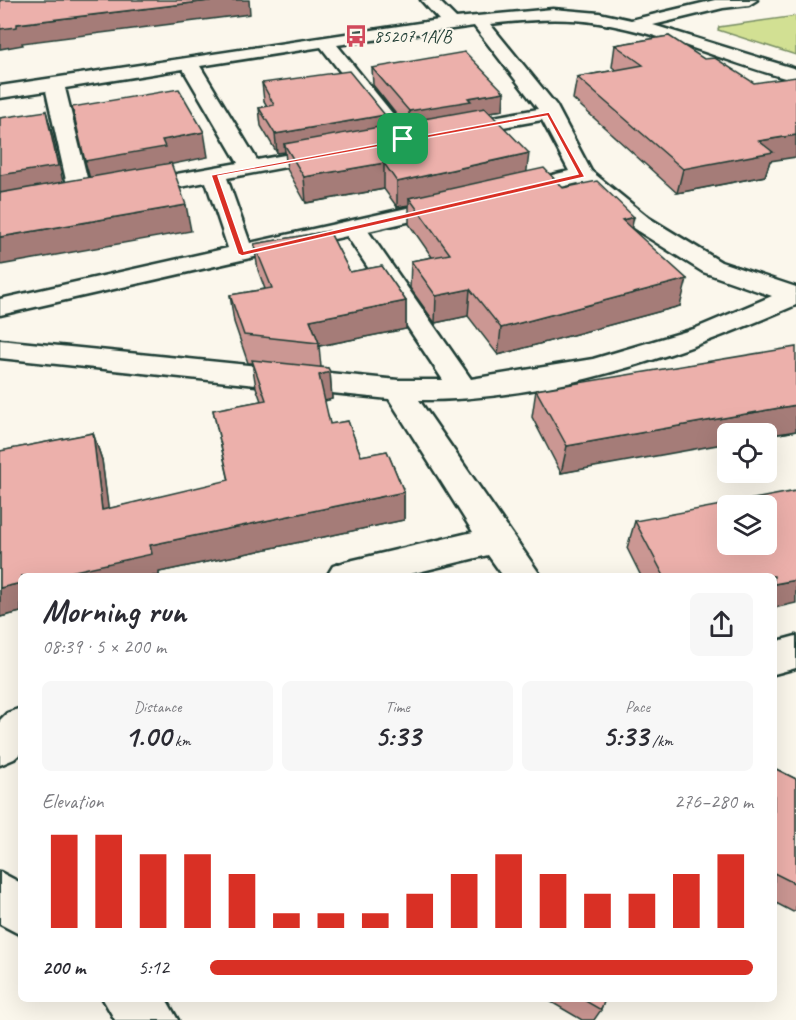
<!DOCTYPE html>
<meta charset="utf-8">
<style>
:root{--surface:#fff;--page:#f7f7f7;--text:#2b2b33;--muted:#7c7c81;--accent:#d93025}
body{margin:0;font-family:Caveat,sans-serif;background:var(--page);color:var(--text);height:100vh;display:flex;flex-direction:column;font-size:22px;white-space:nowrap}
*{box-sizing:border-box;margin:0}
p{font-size:20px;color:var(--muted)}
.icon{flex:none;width:33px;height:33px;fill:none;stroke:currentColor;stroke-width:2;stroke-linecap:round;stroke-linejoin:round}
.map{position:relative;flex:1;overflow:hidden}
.panel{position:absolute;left:18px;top:573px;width:759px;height:429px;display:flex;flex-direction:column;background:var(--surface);border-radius:9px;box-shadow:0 6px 24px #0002}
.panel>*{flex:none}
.controls{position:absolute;left:717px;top:423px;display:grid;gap:12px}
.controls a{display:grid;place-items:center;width:60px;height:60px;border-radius:9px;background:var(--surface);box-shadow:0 6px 24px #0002;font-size:30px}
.pin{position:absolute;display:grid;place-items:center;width:51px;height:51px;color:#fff;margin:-26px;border-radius:12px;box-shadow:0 3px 9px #0006}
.round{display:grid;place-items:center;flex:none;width:63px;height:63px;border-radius:9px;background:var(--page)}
.headline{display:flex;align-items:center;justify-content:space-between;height:102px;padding:0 24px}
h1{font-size:33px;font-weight:700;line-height:45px}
.figures{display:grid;grid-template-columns:repeat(3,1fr);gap:9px;height:102px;padding:6px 24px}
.figures div{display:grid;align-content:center;border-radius:9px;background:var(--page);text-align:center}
.figures b{font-size:30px;font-weight:700}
.figures small{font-size:16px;font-weight:400}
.figures p{font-size:16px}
.chart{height:168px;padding:12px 24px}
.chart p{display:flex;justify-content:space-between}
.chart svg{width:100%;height:108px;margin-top:6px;stroke:var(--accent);stroke-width:6}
ul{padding:0 24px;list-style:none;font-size:20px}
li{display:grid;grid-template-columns:96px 72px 1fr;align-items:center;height:45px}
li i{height:15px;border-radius:8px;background:var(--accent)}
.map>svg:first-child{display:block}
</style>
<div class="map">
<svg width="796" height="1020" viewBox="0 0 796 1020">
<rect width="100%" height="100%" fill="#fbf7ec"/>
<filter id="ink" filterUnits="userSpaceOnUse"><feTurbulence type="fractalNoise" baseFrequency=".0167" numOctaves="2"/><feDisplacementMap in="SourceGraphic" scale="12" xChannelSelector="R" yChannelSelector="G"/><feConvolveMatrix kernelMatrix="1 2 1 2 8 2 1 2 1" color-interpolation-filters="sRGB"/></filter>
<g filter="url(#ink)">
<polygon fill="#d2e093" stroke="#788e64" stroke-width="1.5" points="796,16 796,55 718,30 719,27"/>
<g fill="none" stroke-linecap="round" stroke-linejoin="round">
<g stroke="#1f3d34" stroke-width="5">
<g id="minor">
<path d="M421,0H438L456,18L553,9L599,13L631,20L715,0H757L749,5L723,8L653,25L796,69V81C730,64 667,34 599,23C563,17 526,20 490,24L556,105L591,171L649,218L721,262L796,287V305C677,357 550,400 419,400L541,576H503L488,555L402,576H327L333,566L345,562L473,532L389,399L0,358V340L398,380H443L347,236L0,315V299L228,248L206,182L132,196L124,194L121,189L124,184L132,182L238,163L183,69L65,88L92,198L89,203H73L70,198L46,91L0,98V86L439,20ZM474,26L538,109L453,124L446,126L443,130L446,134L453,136L542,120L569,171L506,186L503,191L506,196L514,198L578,183L633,228L703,272L772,296L694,329L593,359L471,379L368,231L460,210L464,205L460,200L452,198L250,243L227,178L329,159L337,158L340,153L337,148L329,147L257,160L200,66L321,47L396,143H410L413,139L337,45Z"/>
<polygon points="796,636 796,668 774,674 774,642"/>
<polygon points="21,708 21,753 14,759 0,765 0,720 7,713"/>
<polygon points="0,872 21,883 21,935 0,924"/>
<polygon points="103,999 166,999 178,1020 115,1020"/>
</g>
</g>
<use href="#minor" fill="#fbf7ec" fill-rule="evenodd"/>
</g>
<g fill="#cb9793" stroke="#1f3d34" stroke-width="1.5">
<polygon points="669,36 770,161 765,176 677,193 573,99 577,77 616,70 612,67 615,45"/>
<polygon points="372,68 503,110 489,112 527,172 563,188 632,228 680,306 498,355 468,316 435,323 410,288 411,261 432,257 409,224 409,205 397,207 384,189 306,203 287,169 285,152 277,153 261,126 259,108 267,106 264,101 262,83 385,115 385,126 403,123 373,85"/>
<polygon points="329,231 350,272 382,266 406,301 406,329 319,346 321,367 328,368 330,372 332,399 324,401 330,424 348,421 361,456 387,451 404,492 404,520 159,572 159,576 21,576 21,612 0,617 0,451 93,433 102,460 108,509 229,481 213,410 261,401 256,387 252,363 248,363 234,322 230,295 265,289 258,270 254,244"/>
<polygon points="536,390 796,431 766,436 766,434 561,473 532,417"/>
<polygon points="635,521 774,576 641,576 627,548"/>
<polygon points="774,768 796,779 796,910 793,912 774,902"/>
<polygon points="546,999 605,999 601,1010 594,1020 582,1020"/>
</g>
<g fill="#a57b78" stroke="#1f3d34" stroke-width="1.5">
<polygon points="217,0 249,0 250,14 22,43 23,45 0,49 0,29 17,24"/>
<polygon points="504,92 503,110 470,115 409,130 409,111 468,98"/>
<polygon points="46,111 53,136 65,191 0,203 0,175"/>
<polygon points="385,115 385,133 284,144 285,152 277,153 275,134"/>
<polygon points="204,132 208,157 168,165 92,186 85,161 162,140"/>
<polygon points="796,135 796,157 770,161 765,176 677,193 683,169 759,141"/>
<polygon points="529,153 526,178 409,198 409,205 397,207 397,182"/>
<polygon points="384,163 384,189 306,203 304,177"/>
<polygon points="186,205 191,231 0,265 0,237"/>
<polygon points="634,217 628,244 622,220"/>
<polygon points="687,279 680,306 498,355 501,328"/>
<polygon points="470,289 468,316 435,323 436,296"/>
<polygon points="406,301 406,329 319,346 319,343 310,320"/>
<polygon points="330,372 332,399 321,402 319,375"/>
<polygon points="796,405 796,431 766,436 766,434 728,434 728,443 561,473 567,446"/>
<polygon points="93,433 102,460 112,537 102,510"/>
<polygon points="404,492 404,520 159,572 159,576 52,576 150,545"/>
<polygon points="796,580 796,603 774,608 774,584"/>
<polygon points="21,583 21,612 0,617 0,588"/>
</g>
<g fill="#ecb0ab" stroke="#1f3d34" stroke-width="1.5" fill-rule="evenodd">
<polygon points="0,0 217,0 17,24 17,27 0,29"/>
<polygon points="669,36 704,59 715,58 754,83 796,77 796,135 759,141 773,152 683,169 577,77 643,65 615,45"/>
<polygon points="465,52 504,92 468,98 471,101 409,111 372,68"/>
<polygon points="349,71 385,115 275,134 259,108 274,105 262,83"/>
<polygon points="179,89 204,132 162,140 165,147 85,161 72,107"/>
<polygon points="485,108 529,153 397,182 384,163 304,177 284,144"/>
<polygon points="46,111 58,166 0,175 0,118"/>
<polygon points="171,163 186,205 0,237 0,193"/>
<polygon points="544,168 563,188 597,181 634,217 622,220 687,279 501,328 470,289 436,296 411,261 450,254 409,198"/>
<polygon points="329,231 350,272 382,266 406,301 310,320 319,343 244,335 230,295 272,288 254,244"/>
<polygon points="796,347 796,405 567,446 536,390"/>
<polygon points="252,360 328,368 330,372 319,375 330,424 348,421 361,456 387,451 404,492 150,545 152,554 52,576 21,576 21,583 0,588 0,451 93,433 102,510 229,480 213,410 266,400"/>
<path d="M796,491V580L774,584V576H664L635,521ZM728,506H766V544H728Z"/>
<polygon points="774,768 796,779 796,884 774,873"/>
<polygon points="582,999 605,999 601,1010"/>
</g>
</g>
<path fill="#d93025" stroke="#fff" stroke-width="1.5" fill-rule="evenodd" d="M549,112L585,177L242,256L238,254L211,175ZM547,116L578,174L244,251L218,176Z"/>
<defs>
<g id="bus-bare" transform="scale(1.8)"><path d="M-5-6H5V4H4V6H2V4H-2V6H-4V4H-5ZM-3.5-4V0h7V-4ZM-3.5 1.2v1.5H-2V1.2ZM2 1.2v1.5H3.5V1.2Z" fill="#d1495b" stroke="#fbf7ec" stroke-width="2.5" paint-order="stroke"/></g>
</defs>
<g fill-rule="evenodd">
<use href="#bus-bare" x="356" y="36"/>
</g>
<g text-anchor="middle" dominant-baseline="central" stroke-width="4.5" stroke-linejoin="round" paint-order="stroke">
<g font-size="18" fill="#1f3d34" stroke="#fbf7ec" text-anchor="start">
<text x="374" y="36">85207 1A/B</text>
</g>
</g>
</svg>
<div class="controls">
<a><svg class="icon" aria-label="locate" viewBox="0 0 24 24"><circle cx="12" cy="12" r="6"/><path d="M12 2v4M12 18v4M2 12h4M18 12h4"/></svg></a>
<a><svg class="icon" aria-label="layers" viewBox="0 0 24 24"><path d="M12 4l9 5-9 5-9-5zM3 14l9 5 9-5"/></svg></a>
</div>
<div class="pin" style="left:403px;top:139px;background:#1e9e55"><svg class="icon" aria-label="arrive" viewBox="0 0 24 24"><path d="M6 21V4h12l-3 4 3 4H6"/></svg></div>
<section class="panel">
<div class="headline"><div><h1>Morning run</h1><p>08:39 · 5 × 200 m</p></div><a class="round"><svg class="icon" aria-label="share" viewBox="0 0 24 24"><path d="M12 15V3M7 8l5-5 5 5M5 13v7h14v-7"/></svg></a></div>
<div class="figures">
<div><p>Distance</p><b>1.00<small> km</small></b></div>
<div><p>Time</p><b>5:33</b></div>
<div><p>Pace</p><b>5:33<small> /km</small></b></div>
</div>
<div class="chart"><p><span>Elevation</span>276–280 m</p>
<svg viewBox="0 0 160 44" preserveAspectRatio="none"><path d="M5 44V6M15 44V6M25 44V14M35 44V14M45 44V22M55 44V38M65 44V38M75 44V38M85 44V30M95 44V22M105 44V14M115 44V22M125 44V30M135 44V30M145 44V22M155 44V14"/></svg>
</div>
<ul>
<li><b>200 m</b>5:12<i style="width:100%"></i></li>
</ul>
</section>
</div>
